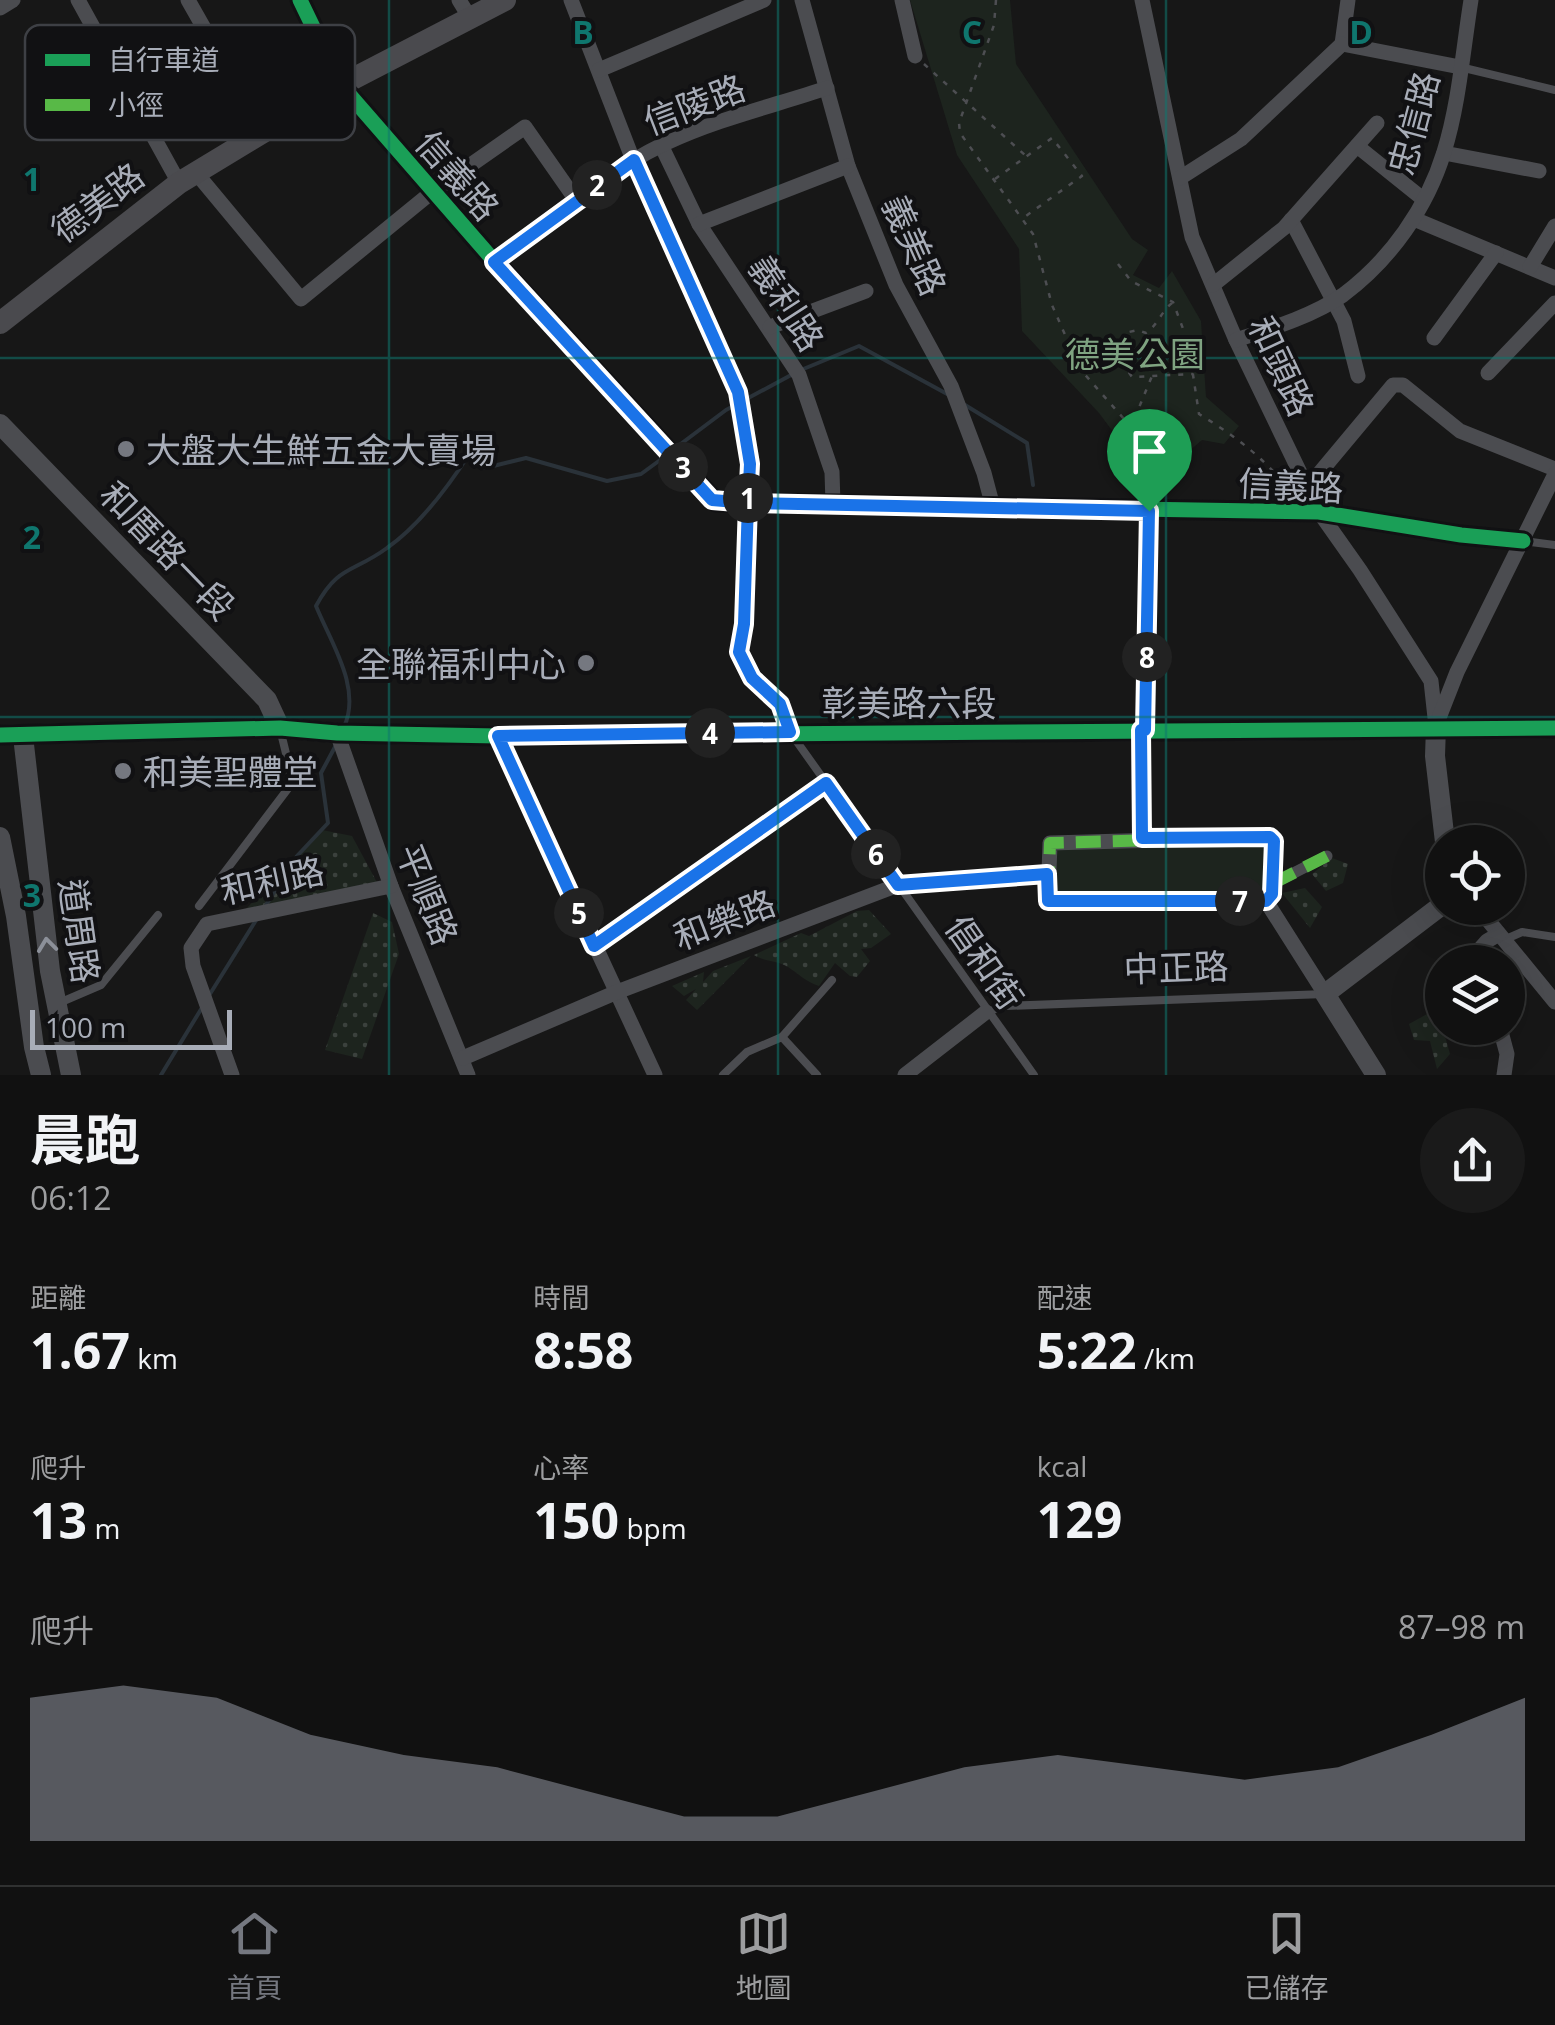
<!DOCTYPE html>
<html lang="zh-TW">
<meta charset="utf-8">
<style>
:root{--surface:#111;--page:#1a1a1a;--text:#f1f3f6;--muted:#9c9d9f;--line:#303131;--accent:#757880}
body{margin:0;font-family:"Open Sans","Noto Sans TC",sans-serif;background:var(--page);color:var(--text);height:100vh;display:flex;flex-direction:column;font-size:38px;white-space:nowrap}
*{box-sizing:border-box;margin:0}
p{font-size:32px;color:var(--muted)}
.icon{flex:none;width:55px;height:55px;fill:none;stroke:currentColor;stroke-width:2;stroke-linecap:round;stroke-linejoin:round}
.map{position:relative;height:1075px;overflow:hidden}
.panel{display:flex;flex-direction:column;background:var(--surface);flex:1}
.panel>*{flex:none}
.tools{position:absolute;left:1425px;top:825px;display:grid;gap:20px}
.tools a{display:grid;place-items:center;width:100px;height:100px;border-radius:50%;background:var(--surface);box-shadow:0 10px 40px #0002,0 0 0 2px var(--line);font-size:50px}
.scale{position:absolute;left:30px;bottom:25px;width:202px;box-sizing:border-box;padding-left:10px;border:5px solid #a8adb8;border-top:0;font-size:28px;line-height:35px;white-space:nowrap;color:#a8adb8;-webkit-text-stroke:8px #111113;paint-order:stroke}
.pin{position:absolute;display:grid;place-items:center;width:85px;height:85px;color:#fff;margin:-102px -42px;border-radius:50% 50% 50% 0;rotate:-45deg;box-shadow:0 0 10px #0007}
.pin .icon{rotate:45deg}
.km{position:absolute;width:50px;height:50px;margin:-25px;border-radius:50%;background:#222;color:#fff;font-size:28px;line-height:50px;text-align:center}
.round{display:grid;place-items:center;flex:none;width:105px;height:105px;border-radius:52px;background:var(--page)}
.overview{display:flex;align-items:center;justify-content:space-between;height:170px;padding:0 30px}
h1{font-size:55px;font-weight:700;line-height:75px}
.metrics{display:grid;grid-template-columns:repeat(3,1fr);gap:15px;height:170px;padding:10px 30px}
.metrics div{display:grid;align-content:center}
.metrics b{font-size:50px;font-weight:700}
.metrics small{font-size:28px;font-weight:400}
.metrics p{font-size:28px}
.chart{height:280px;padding:20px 30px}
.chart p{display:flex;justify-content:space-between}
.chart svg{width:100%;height:180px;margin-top:10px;fill:var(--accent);opacity:.7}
.menu{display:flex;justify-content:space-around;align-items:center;height:140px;border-top:2px solid var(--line);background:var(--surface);font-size:28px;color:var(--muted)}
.menu a{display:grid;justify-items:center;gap:5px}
.menu .current{color:var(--accent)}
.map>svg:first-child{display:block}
</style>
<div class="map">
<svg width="1555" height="1075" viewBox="0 0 1555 1075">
<defs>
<pattern id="grass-dots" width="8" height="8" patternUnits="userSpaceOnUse" patternTransform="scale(2.5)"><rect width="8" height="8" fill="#1d241e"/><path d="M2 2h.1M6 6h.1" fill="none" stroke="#3b413d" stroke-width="1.8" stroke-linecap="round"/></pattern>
</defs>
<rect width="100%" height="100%" fill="#171717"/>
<g fill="url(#grass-dots)">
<polygon points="322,830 352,836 380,888 243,912"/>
<polygon points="1332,858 1348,864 1343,883 1326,891 1312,874"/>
<polygon points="1305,888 1322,907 1310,928 1282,893"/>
<path d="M869,910L891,934L871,948L861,949L870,961L857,977L850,976L835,963L819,986C806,982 799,974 788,967C777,960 765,962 754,955L801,933L809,936L857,911Z"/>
<polygon points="373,913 392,922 399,954 362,1059 325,1050"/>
<polygon points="751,956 697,1010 686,1000 696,989 684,996 672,986 704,972 703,982 713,971"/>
<polygon points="1429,1013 1442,1026 1450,1054 1437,1069 1430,1041 1414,1040 1409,1024"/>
</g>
<g fill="#1d241e">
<polygon points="910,0 1010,0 1016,64 1132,239 1148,250 1133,275 1159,288 1172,271 1201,321 1206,397 1239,426 1224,444 1202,440 1174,464 1134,460 1099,413 1022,331 1019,249 957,155"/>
<polygon points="1266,838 1266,895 1056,897 1057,844"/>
</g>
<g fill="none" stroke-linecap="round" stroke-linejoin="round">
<g stroke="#2a3239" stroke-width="4">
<polyline points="801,370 859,346 949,395"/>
<polyline points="965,405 1027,443 1033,485"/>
<polyline points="674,449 726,410 793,374"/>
<path d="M344,727C362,688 331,643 316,606C338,565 353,573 387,548C420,525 448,487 470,453L485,468L526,458L607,481L641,474L667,455"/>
<polyline points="266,905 297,856 328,823 321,773 336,745"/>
<polyline points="210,994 258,917"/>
<polyline points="161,1075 203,1006"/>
</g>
<g stroke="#4d4e52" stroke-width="2.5" stroke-dasharray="5 8" stroke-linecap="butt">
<polyline points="996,0 994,25 959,123 960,133 1033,234 1052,305 1080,369 1131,427 1152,376"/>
<polyline points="924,64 1026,156"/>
<polyline points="995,179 1052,138 1082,176 1023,218"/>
<path d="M1118,264L1131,281L1173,302L1188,342L1199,414C1235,436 1271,462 1294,498"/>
<path d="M1172,303C1161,312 1157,326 1146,333L1138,330L1129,332L1121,343L1129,356L1126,368L1132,377L1193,374"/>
<polyline points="1121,343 1106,352 1125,367"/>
<polyline points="1081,368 1104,353"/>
</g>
<g stroke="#4b4c50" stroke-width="8">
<polyline points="1460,67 1555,90"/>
<polyline points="633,160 738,392 750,464 744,624 739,652 752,678 781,704 790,732 1034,1075"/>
<polyline points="1523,541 1555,545"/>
<polyline points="199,906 293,782 281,733"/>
<polyline points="1506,939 1522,932 1555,937"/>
<polyline points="59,1003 101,985 158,915"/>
<polyline points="986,1012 1006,1006 1325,994"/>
<polyline points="723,1075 747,1052 782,1037"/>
<polyline points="817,1075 782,1037 832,980"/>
</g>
<polyline stroke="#4b4c50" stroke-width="11" points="1272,884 1327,856"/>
<g stroke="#4b4c50" stroke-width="15">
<polyline points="78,0 179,183"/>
<polyline points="188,0 263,132"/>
<polyline points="300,0 341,85 495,262 716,502 1319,512 1461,535 1523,541"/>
<polyline points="459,0 470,18"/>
<polyline points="571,0 633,160"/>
<polyline points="802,0 848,166 896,285 951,386 984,473 993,507"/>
<polyline points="902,0 915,56"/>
<polyline points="1142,0 1192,237 1236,340 1319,512 1360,570 1431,681 1436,727"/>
<polyline points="1348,0 1342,44 1460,67"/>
<polyline points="0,8 13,0"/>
<polyline points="599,70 764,0"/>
<polyline points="661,145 699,224 799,375 832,472 833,504"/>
<polyline points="1357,146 1423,199"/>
<polyline points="1444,153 1539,171"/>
<polyline points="197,174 301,299 432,192 525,127 576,200"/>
<polyline points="1180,178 1241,139 1342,44"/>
<polyline points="1414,219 1555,278"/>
<polyline points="1291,220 1344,321 1358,376"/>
<polyline points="699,224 848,166"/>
<path d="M495,262C549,220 603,173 666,143C717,119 773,106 827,88"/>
<polyline points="1530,267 1555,226"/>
<polyline points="1213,285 1284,228 1377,123"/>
<polyline points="770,327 866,291"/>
<polyline points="1434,338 1496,253"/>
<path d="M1236,340C1270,329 1313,316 1343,295C1390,260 1427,208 1444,152C1459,104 1463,50 1471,0"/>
<polyline points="1488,373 1555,303"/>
<polyline points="1317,476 1393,385 1403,385 1460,431 1555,469"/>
<polyline points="1437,723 1457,672 1555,474"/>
<polyline points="1145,730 1149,511"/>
<polyline points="1141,731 1142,838"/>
<polyline points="337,733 391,886 468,1075"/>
<polyline points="498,736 655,1075"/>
<polygon points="1270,837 1274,841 1272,895 1266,901 1048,901 1050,843"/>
<polyline points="1266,901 1325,994"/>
<polyline points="1478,908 1555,1002"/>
<polyline points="594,946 826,783"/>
<polyline points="1474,962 1472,958 1487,941 1499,934"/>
<polyline points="1500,1028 1507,1054 1504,1075"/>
<polyline points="463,1058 617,992 898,885 1047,874"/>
<polyline points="232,1075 193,966 191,948 207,924 391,886"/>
<polyline points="905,1075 986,1012"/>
</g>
<g stroke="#4b4c50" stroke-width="20">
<polyline points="0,424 267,700 280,728"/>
<polyline points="1436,727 1435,756 1445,842"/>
<polyline points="0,735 280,728 337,733 498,736 1555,728"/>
<polyline points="23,736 50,971 71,1075"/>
<polyline points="0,837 16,916 34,1047 41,1075"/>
<polyline points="1376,1075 1325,994 1442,905"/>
</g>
<polyline stroke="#4a4a4e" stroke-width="22" points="0,323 179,183 341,85 505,0"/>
<g stroke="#58b947" stroke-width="12" stroke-dasharray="25 12" stroke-linecap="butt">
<polyline points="1141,731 1142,838"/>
<polygon points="1270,837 1274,841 1272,895 1266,901 1048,901 1050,843"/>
<polyline points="1272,884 1327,856"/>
<polyline points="898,885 1047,874"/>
</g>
<g stroke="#111113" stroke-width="21">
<g id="cycleway">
<polyline points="300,0 341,85 495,262 716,502 1319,512 1461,535 1523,541"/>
<polyline points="0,735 280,728 337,733 498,736 1555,728"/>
</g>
</g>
<use href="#cycleway" stroke="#1a9f57" stroke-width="15"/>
</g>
<defs><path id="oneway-chevron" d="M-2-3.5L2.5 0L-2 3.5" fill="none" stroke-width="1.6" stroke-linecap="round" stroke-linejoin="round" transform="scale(2.5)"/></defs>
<use stroke="#8c9099" href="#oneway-chevron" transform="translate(47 945) rotate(-97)"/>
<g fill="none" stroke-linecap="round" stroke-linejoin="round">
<g stroke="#fff" stroke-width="20">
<polyline id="route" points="1149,511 748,503 750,464 738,392 634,160 494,262 712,500 748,503 744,624 739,652 752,678 780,704 790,732 498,736 594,946 826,783 898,885 1047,874 1048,901 1266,901 1272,894 1274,841 1270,837 1142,838 1141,730 1145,730 1149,511"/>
</g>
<use href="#route" stroke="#1a73e8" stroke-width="12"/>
</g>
<path fill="none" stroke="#0f766e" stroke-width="2.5" stroke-opacity="0.55" d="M389,0V1075M778,0V1075M1166,0V1075M0,358H1555M0,717H1555"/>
<g fill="#757880" stroke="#111113" stroke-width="4">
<circle cx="126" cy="449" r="10"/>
<circle cx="586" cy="663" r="10"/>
<circle cx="123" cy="771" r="10"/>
</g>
<g text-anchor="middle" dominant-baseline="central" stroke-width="8" stroke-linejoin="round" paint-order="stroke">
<g font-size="35" fill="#a8adb8" stroke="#111113">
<text transform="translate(694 104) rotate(-21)">信陵路</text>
<text transform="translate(1413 123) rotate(-75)">忠信路</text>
<text transform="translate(458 175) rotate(49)">信義路</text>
<text transform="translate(97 202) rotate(-37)">德美路</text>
<text transform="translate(915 245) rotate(66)">義美路</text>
<text transform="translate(787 303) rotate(57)">義利路</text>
<text transform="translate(1282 366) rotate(65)">和頭路</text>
<text transform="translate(1291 485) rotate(3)">信義路</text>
<text transform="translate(168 550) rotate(46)">和厝路一段</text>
<text x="909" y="702">彰美路六段</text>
<text transform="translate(272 880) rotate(-12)">和利路</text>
<text transform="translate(428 894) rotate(68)">平順路</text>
<text transform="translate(724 919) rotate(-21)">和樂路</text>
<text transform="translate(80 931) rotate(82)">道周路</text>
<text transform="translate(985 962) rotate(55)">倡和街</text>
<text transform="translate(1176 967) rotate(-2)">中正路</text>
</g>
<g font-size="35" fill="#7fa381" stroke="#111113">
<text x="1135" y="353">德美公園</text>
</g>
<g font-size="35" fill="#a8adb8" stroke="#111113" text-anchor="start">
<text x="146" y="449">大盤大生鮮五金大賣場</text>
<text x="566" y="663" text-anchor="end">全聯福利中心</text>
<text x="143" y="771">和美聖體堂</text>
</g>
</g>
<rect x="25" y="25" width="330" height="115" rx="15" fill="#111113" stroke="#3e4045" stroke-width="2.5"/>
<rect x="45" y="54" width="45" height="12" fill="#1a9f57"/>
<rect x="45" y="99" width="45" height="12" fill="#58b947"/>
<g font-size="28" fill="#a8adb8">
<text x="108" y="70">自行車道</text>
<text x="108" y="115">小徑</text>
</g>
<g font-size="32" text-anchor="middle" font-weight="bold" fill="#0f766e" stroke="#111113" stroke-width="8" stroke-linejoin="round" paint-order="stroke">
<text x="583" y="44">B</text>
<text x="972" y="44">C</text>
<text x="1361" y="44">D</text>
<text x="32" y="191">1</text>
<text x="32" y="549">2</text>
<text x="32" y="907">3</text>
</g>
</svg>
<div class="tools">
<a><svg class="icon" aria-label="locate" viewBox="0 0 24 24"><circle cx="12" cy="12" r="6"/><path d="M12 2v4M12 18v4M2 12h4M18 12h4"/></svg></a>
<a><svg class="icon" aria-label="layers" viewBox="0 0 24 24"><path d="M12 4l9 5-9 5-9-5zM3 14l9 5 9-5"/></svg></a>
</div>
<div class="scale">100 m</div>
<div class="pin" style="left:1149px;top:511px;background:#1e9e55"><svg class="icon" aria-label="arrive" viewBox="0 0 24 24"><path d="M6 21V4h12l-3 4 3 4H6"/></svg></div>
<b class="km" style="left:748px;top:498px">1</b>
<b class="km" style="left:597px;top:185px">2</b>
<b class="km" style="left:683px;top:467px">3</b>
<b class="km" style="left:710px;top:733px">4</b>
<b class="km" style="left:579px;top:913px">5</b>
<b class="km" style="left:876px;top:854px">6</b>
<b class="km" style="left:1240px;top:901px">7</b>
<b class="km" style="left:1147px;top:657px">8</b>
</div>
<section class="panel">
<div class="overview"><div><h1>晨跑</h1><p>06:12</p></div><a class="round"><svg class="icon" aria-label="share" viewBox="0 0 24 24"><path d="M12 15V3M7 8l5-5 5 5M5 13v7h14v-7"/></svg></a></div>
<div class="metrics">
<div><p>距離</p><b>1.67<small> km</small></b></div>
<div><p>時間</p><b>8:58</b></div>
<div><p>配速</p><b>5:22<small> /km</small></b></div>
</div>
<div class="metrics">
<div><p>爬升</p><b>13<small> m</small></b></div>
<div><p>心率</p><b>150<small> bpm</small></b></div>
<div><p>kcal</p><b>129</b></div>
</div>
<div class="chart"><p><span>爬升</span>87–98 m</p>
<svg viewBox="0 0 160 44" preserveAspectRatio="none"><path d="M0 44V9L10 6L20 9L30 18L40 23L50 26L60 32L70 38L80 38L90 32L100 26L110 23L120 26L130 29L140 26L150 18L160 9V44z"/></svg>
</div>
</section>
<nav class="menu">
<a class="current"><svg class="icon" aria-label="home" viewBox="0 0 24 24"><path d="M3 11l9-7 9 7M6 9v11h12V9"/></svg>首頁</a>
<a><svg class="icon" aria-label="map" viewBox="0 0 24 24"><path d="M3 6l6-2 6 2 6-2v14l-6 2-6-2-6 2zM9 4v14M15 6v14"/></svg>地圖</a>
<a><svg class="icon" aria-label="saved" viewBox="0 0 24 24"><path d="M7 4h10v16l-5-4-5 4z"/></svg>已儲存</a>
</nav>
